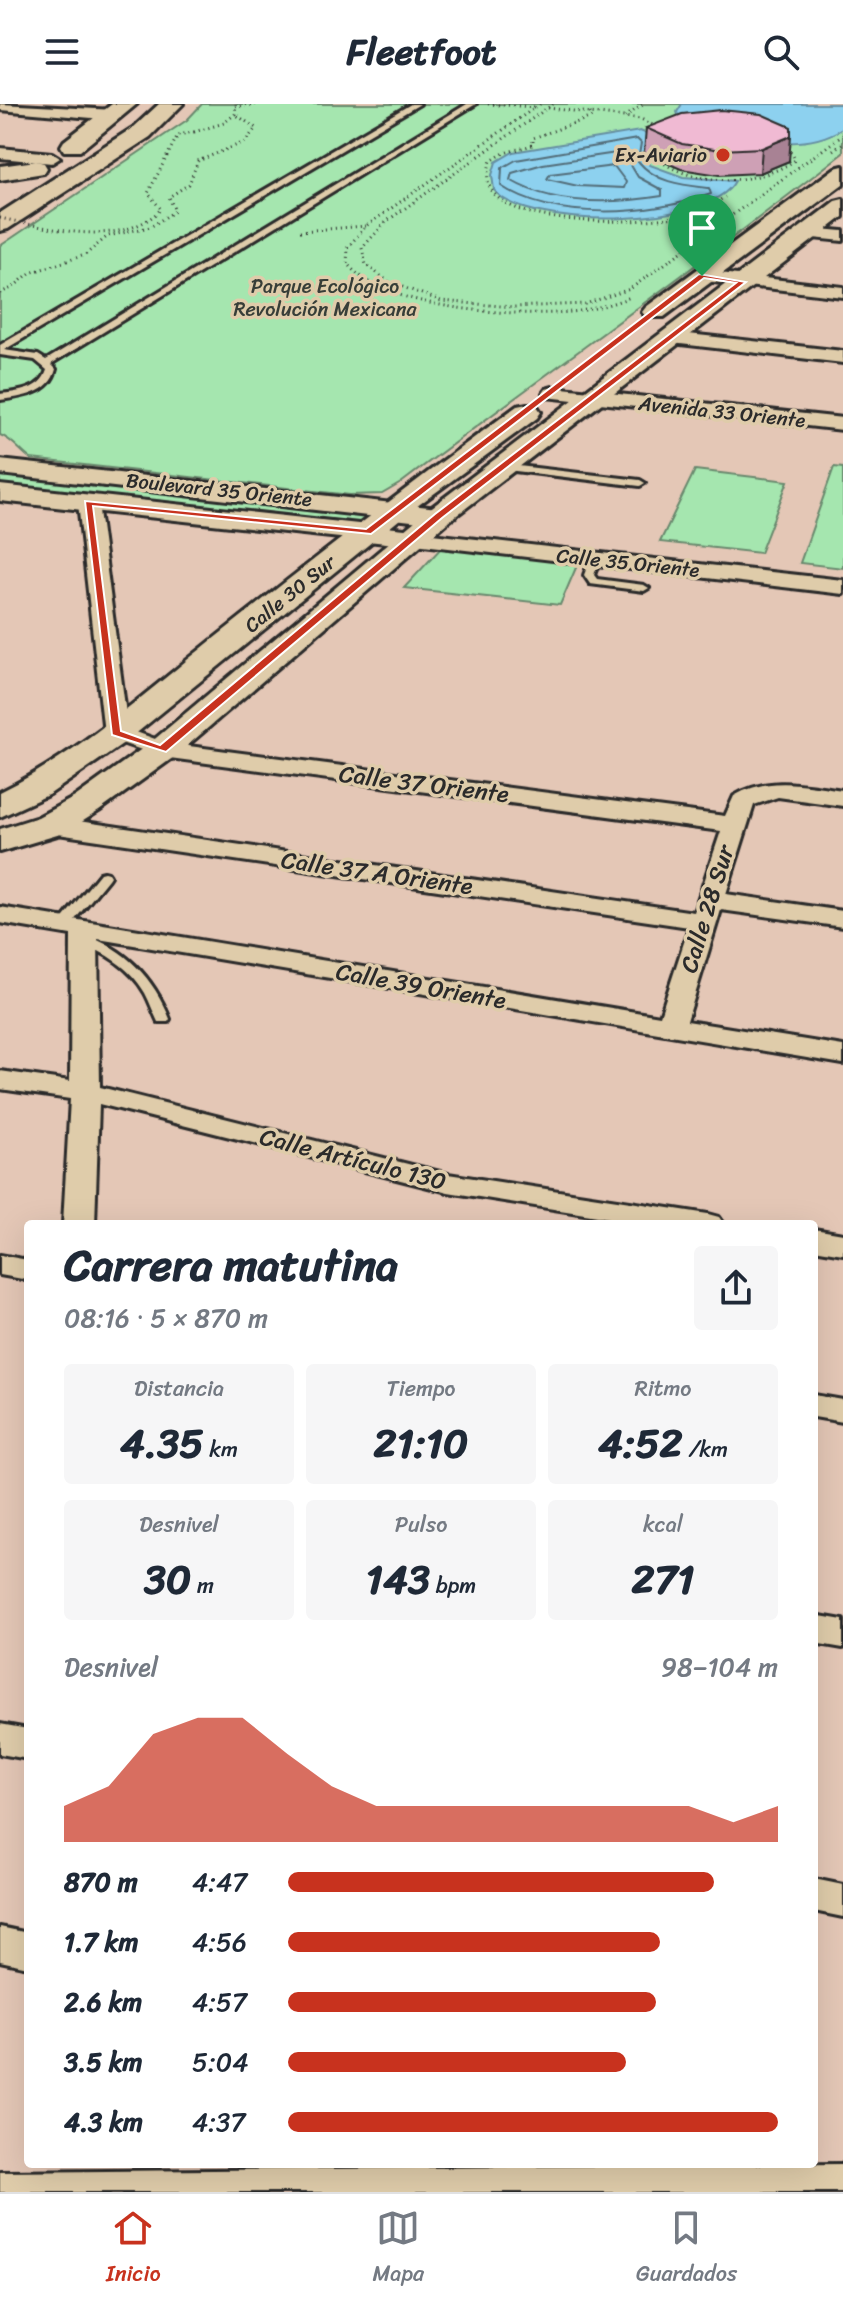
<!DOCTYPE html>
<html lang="es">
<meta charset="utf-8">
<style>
:root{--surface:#fff;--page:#f6f6f7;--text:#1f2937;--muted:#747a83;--line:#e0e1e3;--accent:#c8321e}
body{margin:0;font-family:Sriracha,sans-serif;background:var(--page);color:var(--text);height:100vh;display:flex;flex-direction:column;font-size:30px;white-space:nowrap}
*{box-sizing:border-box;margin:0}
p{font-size:26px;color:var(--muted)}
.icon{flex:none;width:44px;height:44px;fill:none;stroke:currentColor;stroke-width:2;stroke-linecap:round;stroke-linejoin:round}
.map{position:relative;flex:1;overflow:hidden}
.sheet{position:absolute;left:24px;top:1116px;width:794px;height:948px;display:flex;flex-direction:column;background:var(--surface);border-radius:8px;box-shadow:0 8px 32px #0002}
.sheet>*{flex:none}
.pin{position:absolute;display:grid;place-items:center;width:68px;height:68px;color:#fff;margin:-82px -34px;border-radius:50% 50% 50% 0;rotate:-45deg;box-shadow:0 0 8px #0007}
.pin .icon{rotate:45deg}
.round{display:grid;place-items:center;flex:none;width:84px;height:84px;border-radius:8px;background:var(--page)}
.overview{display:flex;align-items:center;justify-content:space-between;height:136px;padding:0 40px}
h1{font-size:44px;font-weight:700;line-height:60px}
.figures{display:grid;grid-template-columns:repeat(3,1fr);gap:12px;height:136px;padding:8px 40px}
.figures div{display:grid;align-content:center;border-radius:8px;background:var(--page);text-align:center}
.figures b{font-size:40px;font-weight:700}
.figures small{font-size:22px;font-weight:400}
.figures p{font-size:22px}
.chart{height:224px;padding:16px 40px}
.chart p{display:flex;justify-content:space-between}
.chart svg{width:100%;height:144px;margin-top:8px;fill:var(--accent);opacity:.7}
ul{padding:0 40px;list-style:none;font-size:26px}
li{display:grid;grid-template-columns:128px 96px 1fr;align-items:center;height:60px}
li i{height:20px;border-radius:10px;background:var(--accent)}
header{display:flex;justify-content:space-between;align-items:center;height:104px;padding:0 40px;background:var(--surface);font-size:36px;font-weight:700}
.menu{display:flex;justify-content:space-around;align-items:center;height:112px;border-top:2px solid var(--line);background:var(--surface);font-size:22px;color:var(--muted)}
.menu a{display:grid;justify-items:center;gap:4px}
.menu .current{color:var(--accent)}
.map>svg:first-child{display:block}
</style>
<header><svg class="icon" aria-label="menu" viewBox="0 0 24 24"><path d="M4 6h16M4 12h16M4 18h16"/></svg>Fleetfoot<svg class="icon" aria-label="search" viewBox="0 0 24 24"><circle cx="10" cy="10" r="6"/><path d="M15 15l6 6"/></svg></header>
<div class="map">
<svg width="843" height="2088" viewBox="0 0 843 2088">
<rect width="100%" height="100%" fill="#e4c7b6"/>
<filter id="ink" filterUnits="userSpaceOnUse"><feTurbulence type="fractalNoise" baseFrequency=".0125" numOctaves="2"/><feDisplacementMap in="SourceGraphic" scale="16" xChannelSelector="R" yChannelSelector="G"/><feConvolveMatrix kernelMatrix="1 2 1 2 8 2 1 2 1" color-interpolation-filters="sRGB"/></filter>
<g filter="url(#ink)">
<g fill="#a5e6af" stroke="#68886d" stroke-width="2">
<path d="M202,0H843V49C698,163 547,268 401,379L382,390L350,391L31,355C20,347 12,335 0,331V142L187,16Z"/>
<polygon points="834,363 843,364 843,464 800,459"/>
<polygon points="695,366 788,377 760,449 660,438"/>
<polygon points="0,367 376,411 370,421 0,381"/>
<polygon points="441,444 578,459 560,501 404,484"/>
</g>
<g fill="#8dd1ef" stroke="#668fa1" stroke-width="2">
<path d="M682,0H843V24C795,55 731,28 680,17L677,8Z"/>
<path d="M640,27L663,36L645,50L650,61L683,73L735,77C710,125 523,126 494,86L492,71L496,58L513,48Z"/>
</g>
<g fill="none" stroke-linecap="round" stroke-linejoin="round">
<g stroke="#526d79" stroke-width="2">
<path d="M637,35L641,39L638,57C656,79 682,81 709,84L711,90C653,111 554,118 501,82L502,64L516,56Z"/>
<path d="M623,48L638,73L662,86V92C613,100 554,102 510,76L512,69L543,60Z"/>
<polygon points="614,62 626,78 624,84 578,82 547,75 550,70"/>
</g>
<g stroke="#2b2b2b" stroke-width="6">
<g id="service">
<path d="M411,0H420L4,246L38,251L46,256L467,0H476L51,260L56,265C50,290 22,293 0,296V290C18,288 41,286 47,266L35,256L0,251V241Z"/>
<polygon points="501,360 640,376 645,379 640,382 498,365 496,363"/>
<polygon points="595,452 600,455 594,471 597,475 644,481 649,484 644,487 590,480 584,471 590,455"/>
<polygon points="104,768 108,769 110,772 108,775 68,824 60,824 58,821 60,818 100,769"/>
<path d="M84,831C126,844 154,875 170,915L168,918H158C153,908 150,898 145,889C130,863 105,849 80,838L78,835L80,832Z"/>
</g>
</g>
<g stroke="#2b2b2b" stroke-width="6">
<g id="minor">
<polygon points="0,0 115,6 123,11 115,16 0,6"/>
<polygon points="0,44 52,49 60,54 52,59 0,54"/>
<polygon points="809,124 843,127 843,137 803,133 800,129 803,125"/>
<polygon points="702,167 843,183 843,193 696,176 693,172 696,168"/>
<polygon points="670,228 843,247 843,259 663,238 661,234 663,230"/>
<polygon points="553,283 843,314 843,326 546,293 543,289 546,285"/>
<path d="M88,393L98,399L128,625L166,639L725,712L734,692C769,671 806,681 843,686V702L778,693L754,701L726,790L843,807V823L721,806L687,917L843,942V960L98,835L100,983L448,1070L708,1110L719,1113L724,1120H647L448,1088L99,1000L95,1120H63L70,995L0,985V967L70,977L71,831L0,819V803L660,912L689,823L51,729L42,726L38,721L42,716L51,713L694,808L721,727L162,653L107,634L104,629L78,399Z"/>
<polygon points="414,428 843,476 843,490 406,439 403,434 406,429"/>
<polygon points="814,1125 843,1130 843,1150 814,1145"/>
<polygon points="0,1151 28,1156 28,1176 0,1171"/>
<polygon points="814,1291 843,1296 843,1318 814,1313"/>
<polygon points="814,1511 843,1516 843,1544 814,1539"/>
<polygon points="0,1620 28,1625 28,1655 0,1650"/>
<polygon points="814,1775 843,1781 843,1813 814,1807"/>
<polygon points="0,1823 28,1829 28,1863 0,1857"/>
<polygon points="843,2060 843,2088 0,2088 0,2068"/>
</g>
</g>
<g stroke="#2b2b2b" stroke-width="6">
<g id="tertiary">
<polygon points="0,356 438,404 447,407 451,412 447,417 438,420 0,370"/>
<polygon points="0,381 414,426 423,429 427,434 423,439 414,442 0,397"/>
</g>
</g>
<g stroke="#2b2b2b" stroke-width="6">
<g id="secondary">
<polygon points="112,0 137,0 80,47 64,47 61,42 64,37"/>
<polygon points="159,0 183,0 150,33 8,125 0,127 0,109 134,23"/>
<polygon points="36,57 44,59 47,64 44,69 0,76 0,62"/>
<polygon points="843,62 843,80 664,213 646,213 642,208 646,203 835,64"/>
<polygon points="843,95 843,113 448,418 174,653 99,707 64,729 0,748 0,725 38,713 75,693 150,639 428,406 835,97"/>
<path d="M527,300L537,302L541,308L537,314L405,411L128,636L50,690L0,713V688C81,648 151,584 222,528C319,451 417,375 517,302Z"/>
</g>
</g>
<g stroke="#2b2b2b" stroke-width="3" stroke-dasharray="1 4" stroke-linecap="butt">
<polyline points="488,0 534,3"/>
<path d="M540,0L366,122L348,143L347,159C381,206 518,213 571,208C592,206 611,200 631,193"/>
<polyline points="553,0 387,117 362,144 366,161 389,178 441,197 513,203 585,200 630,185 843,31"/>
<polyline points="235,3 259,0"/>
<polyline points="548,4 641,15 659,24"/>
<path d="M590,9L592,13L533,34V41L504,49L491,57C461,129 642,120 680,112C697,108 711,102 725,93"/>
<polyline points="625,13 644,0"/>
<polyline points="194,28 224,19 235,10 236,0"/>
<path d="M736,28C758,30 787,33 795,56C757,83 688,83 653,51L655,44L672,34Z"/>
<polyline points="833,46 843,39"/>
<polyline points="300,127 366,122"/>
<polyline points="0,189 12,184 30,169 85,151 108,132 150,123 175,107 169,93 189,80 198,57 245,38 256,24 235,10"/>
</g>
<use href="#service" fill="#dfccaa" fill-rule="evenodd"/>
<use href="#minor" fill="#dfccaa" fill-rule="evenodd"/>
<use href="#tertiary" fill="#dfccaa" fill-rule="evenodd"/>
<use href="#secondary" fill="#dfccaa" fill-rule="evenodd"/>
<path stroke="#2b2b2b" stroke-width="3" stroke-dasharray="1 4" stroke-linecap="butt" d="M0,114C49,124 122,146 161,105L148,89L178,31L194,28"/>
</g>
<polygon fill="#cea0b5" stroke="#2b2b2b" stroke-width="2" points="721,6 789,57 760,69 719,71 681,65 644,49 646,24"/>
<polygon fill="#a88294" stroke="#2b2b2b" stroke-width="2" points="791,32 789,57 760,69 762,44"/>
<polygon fill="#f0bad3" stroke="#2b2b2b" stroke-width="2" points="721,6 761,10 791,23 791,32 762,44 721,46 682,40 646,24 682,10"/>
</g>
<path fill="#c8321e" stroke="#fff" stroke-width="2" fill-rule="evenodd" d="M699,170L746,178L442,414L166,648L112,631L85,397L366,425ZM704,174L736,179L435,410L160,641L121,627L93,402L371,430Z"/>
<circle fill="#c8321e" stroke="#dfccaa" stroke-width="3" cx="723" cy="51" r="8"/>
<g text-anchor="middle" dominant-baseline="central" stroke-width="7" stroke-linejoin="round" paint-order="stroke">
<g font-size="20" fill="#2b2b2b" stroke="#dfccaa" text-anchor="end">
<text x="707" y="51">Ex-Aviario</text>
</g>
<g font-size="20" fill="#373e38" stroke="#dfccaa">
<text x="325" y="182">Parque Ecológico<tspan x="325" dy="23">Revolución Mexicana</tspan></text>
</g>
<g font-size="20" fill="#2b2b2b" stroke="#dfccaa">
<text transform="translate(722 308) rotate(6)">Avenida 33 Oriente</text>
<text transform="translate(219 386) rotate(6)">Boulevard 35 Oriente</text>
<text transform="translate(628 459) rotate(6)">Calle 35 Oriente</text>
<text transform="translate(290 490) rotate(-39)">Calle 30 Sur</text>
</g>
<g font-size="24" fill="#2b2b2b" stroke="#dfccaa">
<text transform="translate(424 680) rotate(7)">Calle 37 Oriente</text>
<text transform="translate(377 769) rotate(8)">Calle 37 A Oriente</text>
<text transform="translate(707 805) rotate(-73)">Calle 28 Sur</text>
<text transform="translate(421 882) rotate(10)">Calle 39 Oriente</text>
<text transform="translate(353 1055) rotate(14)">Calle Artículo 130</text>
</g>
</g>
</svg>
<div class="pin" style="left:702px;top:172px;background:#1e9e55"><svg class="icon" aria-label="arrive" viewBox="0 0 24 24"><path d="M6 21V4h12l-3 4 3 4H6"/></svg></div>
<section class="sheet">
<div class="overview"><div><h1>Carrera matutina</h1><p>08:16 · 5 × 870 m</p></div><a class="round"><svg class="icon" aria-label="share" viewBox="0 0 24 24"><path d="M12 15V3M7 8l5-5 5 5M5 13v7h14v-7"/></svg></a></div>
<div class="figures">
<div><p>Distancia</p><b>4.35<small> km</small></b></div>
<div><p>Tiempo</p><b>21:10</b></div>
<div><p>Ritmo</p><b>4:52<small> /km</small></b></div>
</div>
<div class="figures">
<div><p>Desnivel</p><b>30<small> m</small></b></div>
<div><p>Pulso</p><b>143<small> bpm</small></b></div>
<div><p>kcal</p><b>271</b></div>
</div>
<div class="chart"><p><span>Desnivel</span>98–104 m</p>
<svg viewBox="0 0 160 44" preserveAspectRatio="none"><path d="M0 44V33L10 27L20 11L30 6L40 6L50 17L60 27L70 33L80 33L90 33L100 33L110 33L120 33L130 33L140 33L150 38L160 33V44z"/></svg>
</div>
<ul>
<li><b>870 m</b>4:47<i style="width:87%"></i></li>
<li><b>1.7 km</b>4:56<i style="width:76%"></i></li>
<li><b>2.6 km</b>4:57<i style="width:75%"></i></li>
<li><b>3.5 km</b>5:04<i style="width:69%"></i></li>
<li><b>4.3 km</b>4:37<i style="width:100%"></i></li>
</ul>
</section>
</div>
<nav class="menu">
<a class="current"><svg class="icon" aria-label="home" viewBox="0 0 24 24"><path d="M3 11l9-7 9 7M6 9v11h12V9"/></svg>Inicio</a>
<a><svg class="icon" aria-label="map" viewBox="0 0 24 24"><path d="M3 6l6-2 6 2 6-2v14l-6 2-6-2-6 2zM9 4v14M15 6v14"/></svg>Mapa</a>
<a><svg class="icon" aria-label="saved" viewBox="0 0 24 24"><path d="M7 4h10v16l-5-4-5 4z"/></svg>Guardados</a>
</nav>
